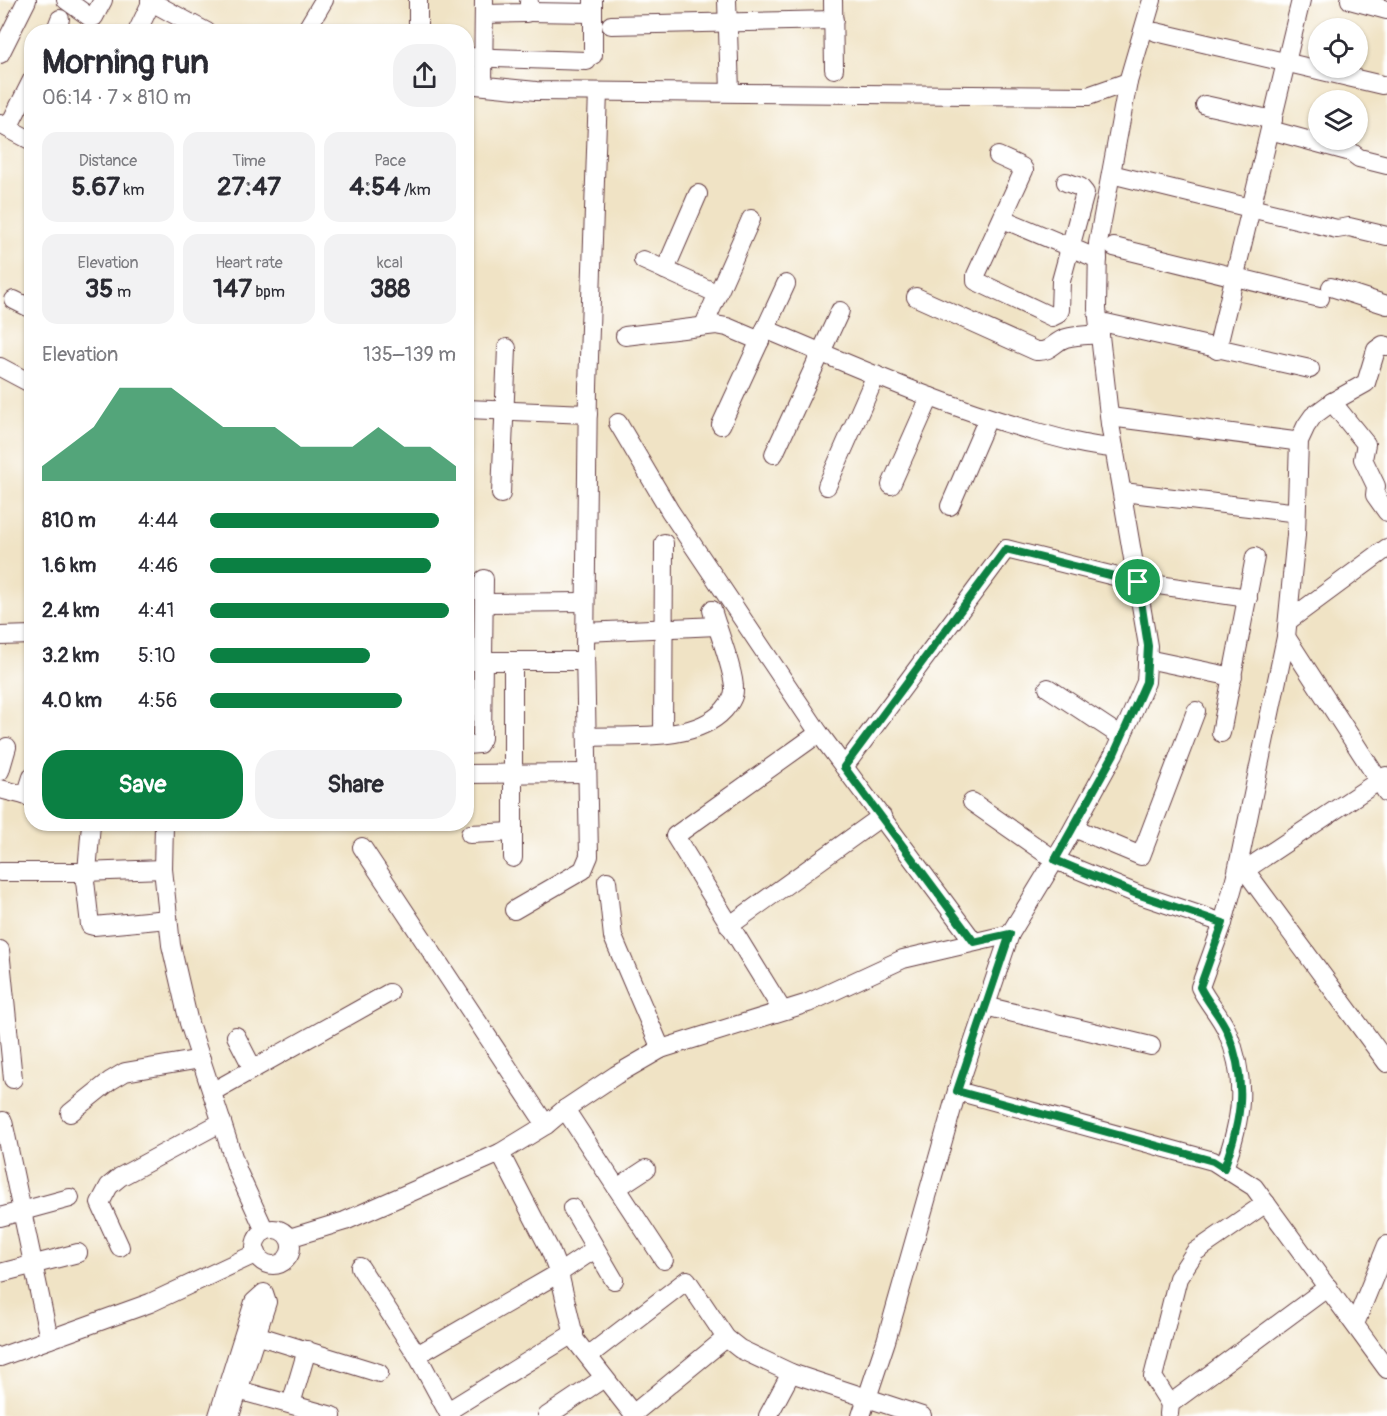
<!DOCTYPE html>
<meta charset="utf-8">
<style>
:root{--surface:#fff;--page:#f2f2f3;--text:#2b2b33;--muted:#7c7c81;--accent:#0b8043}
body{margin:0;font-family:Pangolin,sans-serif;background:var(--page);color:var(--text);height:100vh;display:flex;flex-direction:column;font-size:22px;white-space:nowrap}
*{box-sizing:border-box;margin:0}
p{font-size:20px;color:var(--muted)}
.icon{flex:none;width:33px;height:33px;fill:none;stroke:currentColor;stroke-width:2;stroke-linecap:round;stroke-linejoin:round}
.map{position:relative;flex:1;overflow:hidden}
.side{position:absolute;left:24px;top:24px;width:450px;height:807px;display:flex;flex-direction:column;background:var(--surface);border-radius:24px;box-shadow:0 2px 4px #0004}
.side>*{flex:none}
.controls{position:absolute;left:1308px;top:18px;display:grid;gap:12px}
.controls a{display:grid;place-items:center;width:60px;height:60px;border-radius:50%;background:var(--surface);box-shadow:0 2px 4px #0004;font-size:30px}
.pin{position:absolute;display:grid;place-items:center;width:51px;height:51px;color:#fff;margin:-26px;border:3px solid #fff;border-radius:50%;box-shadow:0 2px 6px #0007}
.round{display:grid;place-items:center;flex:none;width:63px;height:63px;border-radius:24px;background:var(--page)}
.overview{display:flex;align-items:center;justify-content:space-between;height:102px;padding:0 18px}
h1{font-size:33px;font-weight:800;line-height:45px}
.metrics{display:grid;grid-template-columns:repeat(3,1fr);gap:9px;height:102px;padding:6px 18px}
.metrics div{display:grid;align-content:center;border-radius:15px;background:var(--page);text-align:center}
.metrics b{font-size:26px;font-weight:800}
.metrics small{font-size:16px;font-weight:400}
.metrics p{font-size:16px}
.chart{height:168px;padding:12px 18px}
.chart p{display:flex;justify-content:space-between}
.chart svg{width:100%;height:108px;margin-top:6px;fill:var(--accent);opacity:.7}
.primary-button{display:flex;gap:12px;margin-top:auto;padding:12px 18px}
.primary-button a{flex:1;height:69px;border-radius:24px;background:var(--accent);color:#fff;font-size:24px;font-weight:800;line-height:69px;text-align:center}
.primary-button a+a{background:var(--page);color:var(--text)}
ul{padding:0 18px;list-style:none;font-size:20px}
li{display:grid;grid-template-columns:96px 72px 1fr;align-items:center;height:45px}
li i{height:15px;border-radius:8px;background:var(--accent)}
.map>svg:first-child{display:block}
</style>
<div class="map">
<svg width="1387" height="1416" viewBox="0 0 1387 1416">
<rect width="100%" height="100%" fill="#fff"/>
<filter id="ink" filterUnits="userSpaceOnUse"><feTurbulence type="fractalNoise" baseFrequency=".0167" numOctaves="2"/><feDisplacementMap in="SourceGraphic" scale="12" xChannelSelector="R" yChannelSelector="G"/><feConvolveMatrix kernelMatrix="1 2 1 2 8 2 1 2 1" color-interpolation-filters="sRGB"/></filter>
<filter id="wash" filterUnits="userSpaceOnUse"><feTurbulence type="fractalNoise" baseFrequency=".008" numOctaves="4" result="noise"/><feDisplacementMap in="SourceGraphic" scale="24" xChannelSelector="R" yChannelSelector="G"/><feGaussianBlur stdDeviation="1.35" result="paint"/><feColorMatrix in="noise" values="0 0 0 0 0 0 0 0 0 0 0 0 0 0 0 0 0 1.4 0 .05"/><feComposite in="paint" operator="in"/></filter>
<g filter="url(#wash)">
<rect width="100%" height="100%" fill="#f0e3c5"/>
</g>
<g filter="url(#ink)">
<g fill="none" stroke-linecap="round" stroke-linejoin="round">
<g stroke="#633c42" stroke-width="20">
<g id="minor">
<polyline points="66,0 91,18 94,17 103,0"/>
<polyline points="593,0 593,55"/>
<polyline points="727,0 730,92"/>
<polyline points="833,0 834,69"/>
<polyline points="1152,0 1128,82 1098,243 1097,309 1110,424 1148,646 1146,682 1114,754 1064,845 1010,934 957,1091 1213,1161 1254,1187 1387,1369"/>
<polyline points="1350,0 1387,10"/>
<polyline points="150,1 190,23"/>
<polyline points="528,12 593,13"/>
<polyline points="484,14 526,13 529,12 529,2"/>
<polyline points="611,25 834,20"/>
<polyline points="55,32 60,19"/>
<polyline points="137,32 150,5 150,0"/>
<polyline points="185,32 190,23 207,32"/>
<polyline points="305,32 324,0"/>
<polyline points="418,32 418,0"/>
<polyline points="1156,32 1382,85"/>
<polyline points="0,54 27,0"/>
<polyline points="466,57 587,61"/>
<polyline points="466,84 536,91 1088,96 1128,82"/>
<polyline points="483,85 484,0"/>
<polyline points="1205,105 1273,120"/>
<polyline points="0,124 32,141"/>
<polyline points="8,128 32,80"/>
<polyline points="1270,130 1351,152 1359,158 1387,165"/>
<polyline points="998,156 1022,167 1024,170 976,275 976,281 1052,317 1058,314 1060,310 1061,281 1085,193 1080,187 1066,182"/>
<polyline points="1111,174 1337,229 1349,227 1387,236"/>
<polyline points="1003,219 1098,259"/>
<polyline points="1114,247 1320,298"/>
<polyline points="643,260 718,294"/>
<polyline points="665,270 698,194"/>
<polyline points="1331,287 1387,305"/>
<path d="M916,297L1036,351C1052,352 1053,342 1066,338C1076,335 1089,335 1100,334"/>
<polyline points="14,300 32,309"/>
<polyline points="1106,323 1310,369"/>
<polyline points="704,325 751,219"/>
<path d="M765,329C852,365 939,405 1030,430C1058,438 1085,446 1114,448"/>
<polyline points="625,336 716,325 727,327 760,341"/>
<polyline points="1217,350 1301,0"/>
<polyline points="0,367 32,384"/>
<polyline points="1332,402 1366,444 1363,459 1376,486 1375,495 1387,512"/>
<polyline points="466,409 588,414"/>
<polyline points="1110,417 1294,441"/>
<polyline points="618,423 670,511 819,733 974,942"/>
<polyline points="721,425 786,284"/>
<polyline points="774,454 840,311"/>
<polyline points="891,485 930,397"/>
<polyline points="827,486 876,375"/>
<polyline points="1123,492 1290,512"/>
<polyline points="501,494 507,348"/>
<polyline points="950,506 988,418"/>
<polyline points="484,603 585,602"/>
<polyline points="1288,621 1387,548"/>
<polyline points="585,632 717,626"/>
<polyline points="0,636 32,635"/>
<polyline points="1286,637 1387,793"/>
<polyline points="1147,659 1233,677"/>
<polyline points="466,661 585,661"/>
<polyline points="1048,688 1122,737"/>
<polyline points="1221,733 1255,557"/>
<polyline points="663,734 664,543"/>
<path d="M587,737C628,735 694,743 724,710C729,704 734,698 734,690C735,673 717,628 712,610"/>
<polyline points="466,745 479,744 482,738 484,579"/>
<polyline points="844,767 1006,549 1138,582 1248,598"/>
<polyline points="0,771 7,747"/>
<polyline points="466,774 587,773"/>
<polyline points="0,789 32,797"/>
<polyline points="26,796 32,777"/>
<polyline points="972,802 1055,860 1137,894 1223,923"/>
<polyline points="164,824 163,869 171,945 189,1023 238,1172 265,1231"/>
<polyline points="1074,828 1141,856 1196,711"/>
<polyline points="470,834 513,832"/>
<polyline points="362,847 546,1125"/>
<polyline points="513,858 513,661"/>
<polyline points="1245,870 1387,1063"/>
<polyline points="0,872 84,872 163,869"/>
<polyline points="84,872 90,925 94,926 168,919"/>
<polyline points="87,872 91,824"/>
<polyline points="1236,876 1386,776"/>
<polyline points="607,881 613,937 661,1049"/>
<polyline points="514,910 583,870 589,856 585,651 588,387 598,92"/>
<polyline points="729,926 882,816"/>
<polyline points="0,950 13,1079"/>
<polyline points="985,1006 1151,1046"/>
<polyline points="782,1010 675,836 819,733"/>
<polyline points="236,1036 253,1069"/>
<polyline points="212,1092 389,993"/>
<polyline points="565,1109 664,1260"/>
<polyline points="70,1113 110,1081 125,1072 201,1059"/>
<polyline points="3,1121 49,1339"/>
<polyline points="500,1153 550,1250 559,1273 575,1340 633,1414 726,1338"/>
<path d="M1224,1168C1242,1119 1248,1081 1227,1031C1220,1015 1207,1002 1200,987L1223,923L1236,876L1286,637L1296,535L1299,441L1306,426L1313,416L1332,402L1366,383L1376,350L1383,345L1387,346"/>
<polyline points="617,1188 646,1169"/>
<polyline points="572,1208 614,1280"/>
<polyline points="0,1217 70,1198"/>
<circle cx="273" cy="1247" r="18"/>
<polyline points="289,1238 345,1221 500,1153 546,1125 565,1109 616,1075 661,1049 808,1003 903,959 1010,934"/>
<polyline points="120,1247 100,1203 109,1186 120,1177 222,1122"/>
<polyline points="360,1267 417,1355 450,1416"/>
<polyline points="0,1273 78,1253"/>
<polyline points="1355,1324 1387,1245"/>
<polyline points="256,1335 379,1373"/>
<polyline points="417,1355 559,1273 595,1249"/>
<polyline points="588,1356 687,1280 726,1338 740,1349 791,1373 922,1416"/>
<polyline points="0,1357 150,1303 257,1253"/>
<polyline points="238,1390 332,1416"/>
<polyline points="291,1404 307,1350"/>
<polyline points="1170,1404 1153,1377 1178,1278 1195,1252 1266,1203"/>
<polyline points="448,1411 574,1333"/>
<polyline points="1169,1414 1170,1404 1328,1287"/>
<polyline points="218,1416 254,1302 264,1293 267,1302 230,1416"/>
<polyline points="547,1416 604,1378"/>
<polyline points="768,1416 791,1373"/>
<polyline points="861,1416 886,1341 957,1091"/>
</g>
</g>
<use href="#minor" stroke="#fff" stroke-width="18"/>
</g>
</g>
<g fill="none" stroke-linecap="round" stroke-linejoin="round" filter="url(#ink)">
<g stroke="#fff" stroke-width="12">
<path id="route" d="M1006,549L1138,582L1148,646L1146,682L1114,754L1055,860L1137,894L1223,923L1200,987C1207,1002 1220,1015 1227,1031C1248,1081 1242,1119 1224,1168L1213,1161L957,1091L1010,934L974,942L844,767Z"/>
</g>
<use href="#route" stroke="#0b8043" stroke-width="8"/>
</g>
</svg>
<div class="controls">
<a><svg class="icon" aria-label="locate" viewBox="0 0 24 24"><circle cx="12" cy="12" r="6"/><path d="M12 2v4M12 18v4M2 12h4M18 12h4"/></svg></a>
<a><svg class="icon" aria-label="layers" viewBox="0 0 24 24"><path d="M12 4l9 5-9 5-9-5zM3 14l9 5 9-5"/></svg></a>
</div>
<div class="pin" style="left:1138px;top:582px;background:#1e9e55"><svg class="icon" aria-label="arrive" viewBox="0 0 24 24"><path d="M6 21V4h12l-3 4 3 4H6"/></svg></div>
<section class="side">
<div class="overview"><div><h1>Morning run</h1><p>06:14 · 7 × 810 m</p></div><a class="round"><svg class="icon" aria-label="share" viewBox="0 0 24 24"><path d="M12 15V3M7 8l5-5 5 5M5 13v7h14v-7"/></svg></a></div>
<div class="metrics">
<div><p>Distance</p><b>5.67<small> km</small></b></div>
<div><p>Time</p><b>27:47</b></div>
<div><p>Pace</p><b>4:54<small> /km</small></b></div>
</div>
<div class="metrics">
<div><p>Elevation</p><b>35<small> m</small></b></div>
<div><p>Heart rate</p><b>147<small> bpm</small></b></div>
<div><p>kcal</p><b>388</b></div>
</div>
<div class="chart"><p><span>Elevation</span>135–139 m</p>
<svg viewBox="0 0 160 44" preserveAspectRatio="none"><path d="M0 44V38L10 30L20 22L30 6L40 6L50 6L60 14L70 22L80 22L90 22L100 30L110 30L120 30L130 22L140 30L150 30L160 38V44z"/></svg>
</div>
<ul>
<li><b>810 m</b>4:44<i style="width:93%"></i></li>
<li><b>1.6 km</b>4:46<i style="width:90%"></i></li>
<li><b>2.4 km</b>4:41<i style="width:97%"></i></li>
<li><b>3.2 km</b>5:10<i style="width:65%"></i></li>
<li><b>4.0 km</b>4:56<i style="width:78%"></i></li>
</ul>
<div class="primary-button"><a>Save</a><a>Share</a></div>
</section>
</div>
